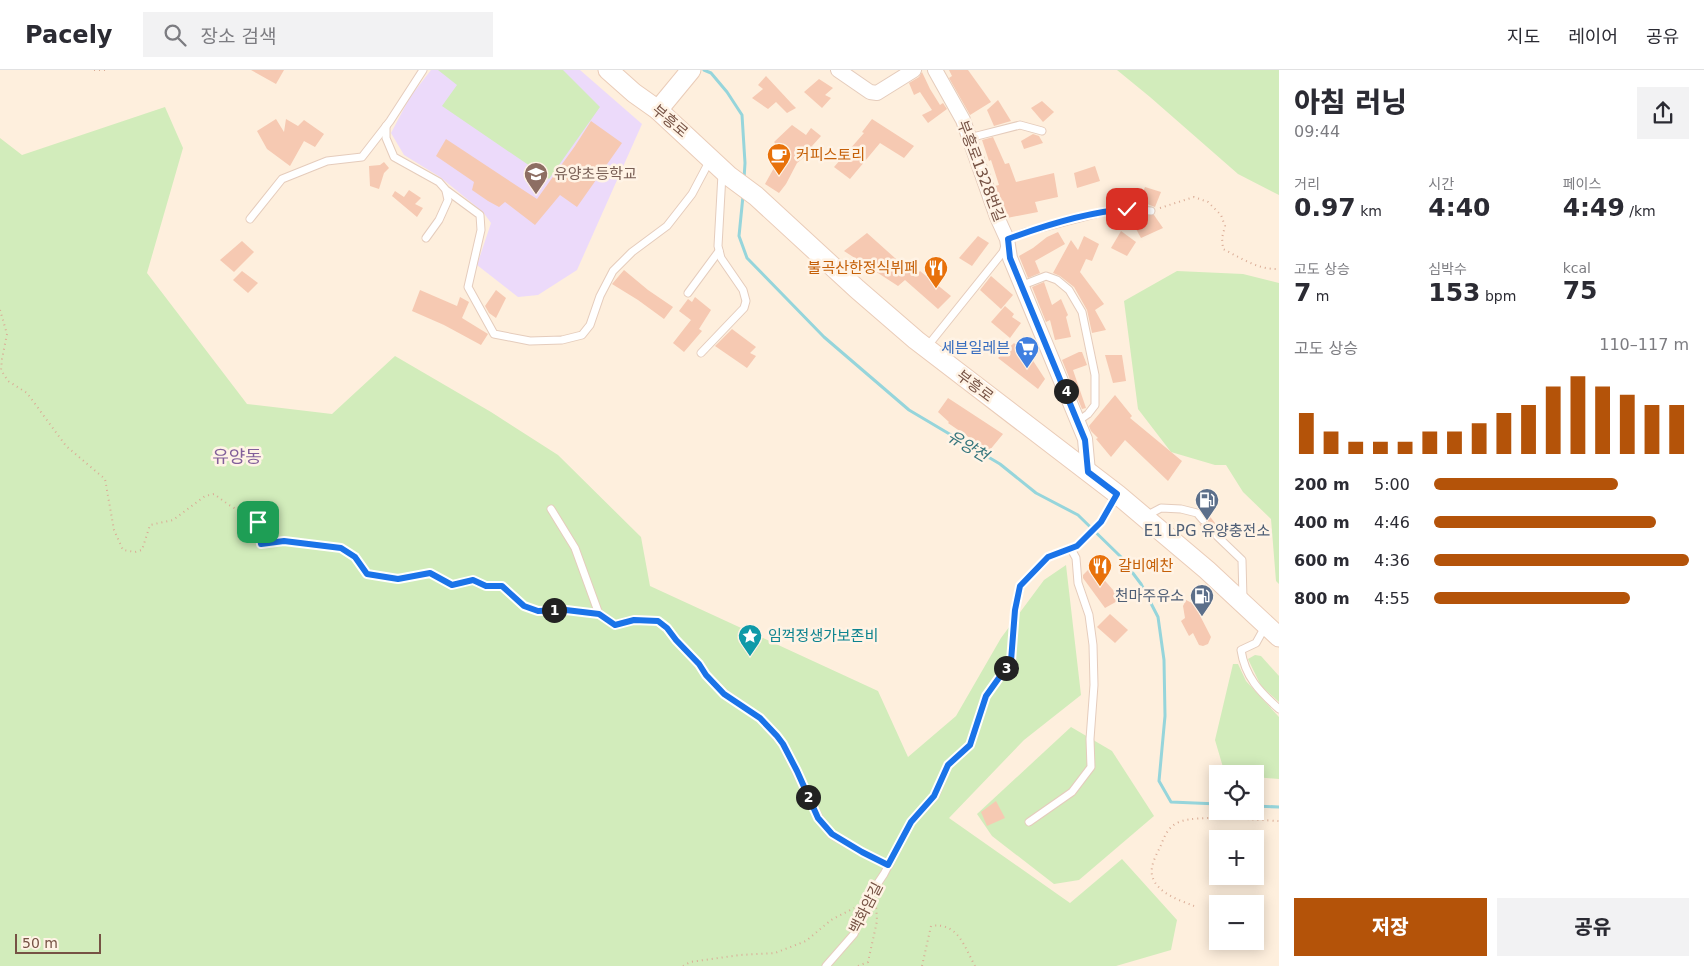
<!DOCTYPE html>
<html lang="ko">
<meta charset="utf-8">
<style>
:root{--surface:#fff;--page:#f2f2f3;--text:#2b2b33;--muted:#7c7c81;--line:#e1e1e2;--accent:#b45309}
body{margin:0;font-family:"DejaVu Sans","Noto Sans KR",sans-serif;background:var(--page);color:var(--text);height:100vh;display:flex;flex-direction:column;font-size:19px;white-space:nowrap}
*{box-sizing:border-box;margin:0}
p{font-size:16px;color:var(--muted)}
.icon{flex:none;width:28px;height:28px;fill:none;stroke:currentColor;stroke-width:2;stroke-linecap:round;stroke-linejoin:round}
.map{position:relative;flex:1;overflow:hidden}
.panel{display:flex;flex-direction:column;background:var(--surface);width:425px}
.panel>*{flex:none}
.buttons{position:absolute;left:1209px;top:695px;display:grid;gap:10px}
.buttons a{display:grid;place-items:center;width:55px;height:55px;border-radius:0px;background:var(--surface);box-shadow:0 2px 12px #0003;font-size:25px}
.scale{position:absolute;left:15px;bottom:12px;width:86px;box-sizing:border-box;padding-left:5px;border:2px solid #765244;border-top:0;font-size:14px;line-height:18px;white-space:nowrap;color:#765244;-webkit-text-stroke:4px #fff3e5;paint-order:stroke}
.pin{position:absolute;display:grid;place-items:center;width:42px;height:42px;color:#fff;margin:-21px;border-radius:10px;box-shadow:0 2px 8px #0006}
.km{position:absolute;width:25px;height:25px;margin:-12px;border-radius:50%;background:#222;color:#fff;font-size:14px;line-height:25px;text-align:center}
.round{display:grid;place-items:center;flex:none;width:52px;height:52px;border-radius:0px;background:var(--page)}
.head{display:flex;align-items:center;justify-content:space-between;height:85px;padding:0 15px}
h1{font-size:28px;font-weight:800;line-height:38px}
.metrics{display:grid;grid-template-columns:repeat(3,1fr);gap:8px;height:85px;padding:5px 15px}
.metrics div{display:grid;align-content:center}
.metrics b{font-size:25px;font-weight:800}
.metrics small{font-size:14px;font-weight:400}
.metrics p{font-size:14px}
.chart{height:140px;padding:10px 15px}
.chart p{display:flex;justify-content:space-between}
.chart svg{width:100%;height:90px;margin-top:5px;stroke:var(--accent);stroke-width:6}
.cta{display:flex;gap:10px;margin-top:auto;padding:10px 15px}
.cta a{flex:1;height:58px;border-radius:0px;background:var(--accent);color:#fff;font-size:20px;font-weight:800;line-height:58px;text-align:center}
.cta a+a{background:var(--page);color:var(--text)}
ul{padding:0 15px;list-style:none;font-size:16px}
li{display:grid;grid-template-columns:80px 60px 1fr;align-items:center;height:38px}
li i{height:12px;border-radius:6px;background:var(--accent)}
header{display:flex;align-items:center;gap:30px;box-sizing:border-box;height:70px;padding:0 25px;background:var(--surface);border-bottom:1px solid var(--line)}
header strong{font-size:24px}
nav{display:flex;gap:28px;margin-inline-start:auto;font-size:18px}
.search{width:350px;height:45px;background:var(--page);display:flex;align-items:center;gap:12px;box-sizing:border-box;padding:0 18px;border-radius:0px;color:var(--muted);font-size:19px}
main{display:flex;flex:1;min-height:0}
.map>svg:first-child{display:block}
</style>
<header>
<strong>Pacely</strong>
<div class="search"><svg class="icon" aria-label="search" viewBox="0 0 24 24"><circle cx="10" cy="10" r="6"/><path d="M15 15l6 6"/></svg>장소 검색</div>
<nav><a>지도</a><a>레이어</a><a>공유</a></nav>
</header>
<main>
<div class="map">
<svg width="1279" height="896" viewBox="0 0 1279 896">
<rect width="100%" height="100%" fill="#feefdd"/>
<polygon fill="#ecdafa" points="431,0 580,0 642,54 577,200 538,225 518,227 477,195 491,153 483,142 440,107 404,85 391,63 410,27"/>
<g fill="#d2ecbb">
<polygon points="438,0 563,0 600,37 549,109 442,36 457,15"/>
<polygon points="1117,0 1279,0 1279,125 1238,104 1150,27"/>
<polygon points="165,37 183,78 147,203 247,334 332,344 395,286 491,342 558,385 641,467 650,516 878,621 908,687 956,646 1001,568 1044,510 1066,495 1081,625 1024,670 949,748 1070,833 1122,789 1177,850 1171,880 1116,896 0,896 0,68 22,85"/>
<polygon points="1177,201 1243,204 1279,213 1279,514 1276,511 1271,449 1243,422 1226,395 1215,395 1171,382 1138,339 1124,231"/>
<polygon points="1255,585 1261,586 1279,606 1279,632 1261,616 1248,589"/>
<polygon points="1233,594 1238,594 1246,611 1279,647 1279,709 1255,707 1255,704 1225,704 1215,670"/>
<polygon points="1071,657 1112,681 1154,746 1079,810 1054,814 992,766 977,744"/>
</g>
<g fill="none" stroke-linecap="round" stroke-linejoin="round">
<g stroke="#96d5db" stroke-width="3">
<polyline points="704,0 711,3 727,22 742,45 745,93 744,109"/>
<polyline points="743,126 739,166 747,188 824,267 909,340 1000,394 1036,423 1078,445 1120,486 1141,514 1158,547 1164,590 1165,646 1159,711 1171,732 1218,734"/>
<polyline points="1255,736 1279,737"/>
</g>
</g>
<g fill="#f6c9b2">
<polygon points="251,0 284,0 276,14"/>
<polygon points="949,0 968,0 991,32 970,45 949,8 952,6"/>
<polygon points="922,2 930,19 940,35 943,33 947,39 928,53 922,45 932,40 920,22 914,25 909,13 919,7"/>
<polygon points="766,6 792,34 796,38 787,43 776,32 768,39 752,28 763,19 758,15"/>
<polygon points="819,9 833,18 825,25 831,28 822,38 804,22"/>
<polygon points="998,30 1011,51 994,56 987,40"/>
<polygon points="1042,31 1054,42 1043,52 1031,38"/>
<polygon points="276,49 284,62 286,49 298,56 304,50 324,64 315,77 304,71 290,96 267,79 257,61"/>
<polygon points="872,49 914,76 904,88 880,73 850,109 834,97 864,63 862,62"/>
<polygon points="591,51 622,73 577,137 560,125 535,155 505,132 499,137 488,131 472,120 474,112 436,86 446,69 537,129 575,76"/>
<polygon points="792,55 806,65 811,58 821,66 812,76 814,79 797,93 786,114 779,123 765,114 775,96 769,92 779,77 774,72"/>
<polygon points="1033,64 1039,66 1043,73 1024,79 1021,71"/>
<polygon points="993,67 1005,94 1009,93 1016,112 1054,103 1058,127 1035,132 1038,142 1007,148 995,116 999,115 991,90 989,91 982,70"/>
<polygon points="384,92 389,98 384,103 379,119 370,116 369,96 380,95"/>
<polygon points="1095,96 1100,111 1077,118 1074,103"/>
<polygon points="1145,117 1161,122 1155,137 1139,131"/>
<polygon points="409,120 421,128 415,134 423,138 417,147 392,126 395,121 404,127"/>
<polygon points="1141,145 1154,145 1163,158 1141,168 1131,150"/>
<polygon points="1121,161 1136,172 1127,186 1111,178"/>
<polygon points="1058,162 1065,174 1035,191 1040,203 1028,208 1019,186 1033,178 1047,167"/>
<polygon points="867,163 915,206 920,201 951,226 938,239 905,210 898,216 844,181"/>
<polygon points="978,166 989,173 972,196 959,188"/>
<polygon points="1084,166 1099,174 1092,191 1086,189 1080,202 1104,234 1095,240 1106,260 1092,263 1087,240 1074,217 1060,206 1053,203 1071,170 1078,180"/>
<polygon points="242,171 254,182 234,202 220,190"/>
<polygon points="624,200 648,220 673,237 664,249 638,230 612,214"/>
<polygon points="242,201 258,213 248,223 233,210"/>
<polygon points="991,206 1013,225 1001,239 980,220"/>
<polygon points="1044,212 1052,235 1061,229 1068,245 1066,247 1071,267 1055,270 1050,250 1046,252 1032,217"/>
<polygon points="420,220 457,236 460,227 469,232 462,248 488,264 481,275 444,255 412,241"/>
<polygon points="496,220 506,228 496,248 489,243 485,236"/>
<polygon points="695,227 711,240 699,259 702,261 684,282 673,273 691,250 679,241 688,229 692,232"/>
<polygon points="1005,236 1014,244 1012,247 1021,253 1010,268 991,252"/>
<polygon points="732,259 756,277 750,283 756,286 747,298 715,276"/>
<polygon points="1014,273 1030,286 1045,309 1038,319 998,288"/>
<polygon points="1079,282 1082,282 1087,295 1073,300 1086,338 1082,339 1062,290"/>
<polygon points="1105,285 1122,285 1126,311 1113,313"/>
<polygon points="1115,325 1132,346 1130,348 1182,391 1168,411 1125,370 1111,387 1096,369 1098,368 1091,361 1089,356"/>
<polygon points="948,328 1003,364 989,381 948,353 949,352 938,342"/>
<polygon points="1208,444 1222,462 1215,461 1212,467 1199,454 1203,455 1207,454 1208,450 1206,446"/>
<polygon points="1092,496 1121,529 1105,538 1083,508 1083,505"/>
<polygon points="1186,530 1194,534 1211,567 1208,574 1203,576 1199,575 1193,563 1189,566 1181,551 1185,548 1183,536"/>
<polygon points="1110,544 1128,560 1115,573 1097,557"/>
<polygon points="996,731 1005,748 987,756 981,742"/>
</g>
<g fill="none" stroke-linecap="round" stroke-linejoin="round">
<g stroke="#e5ccbc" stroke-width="9">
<g id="lane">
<polyline points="386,56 386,68 394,87 439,112 446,120 480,145 481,160 468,217 494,264 530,271 562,270 582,265 590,255 600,226 613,201 632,182 667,156 692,124 710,90"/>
<polyline points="969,68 1020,55 1042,61"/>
<polyline points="250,149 282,109 327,91 362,87 390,51 423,0"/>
<polyline points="426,168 439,150 448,130 446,121"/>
<polyline points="1023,215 1046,206 1057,210 1069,220 1082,242 1095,305 1095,335 1088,344 1078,351"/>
<polyline points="688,223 719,181"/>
<polyline points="926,278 1003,182 1007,169 1026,162 1107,141 1127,139 1151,141"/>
<polyline points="701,283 744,238 746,231 743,220 721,188 718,176 722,104"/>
<polyline points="551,439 575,478 599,544 615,555 634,550 657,551 667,558 676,570 699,594 706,605 725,624 760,648 783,674 819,748 832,765 862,782 889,795"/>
<polyline points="1146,446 1161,438 1181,439 1197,443 1203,450"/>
<polyline points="1217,466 1242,490 1243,529"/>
<path d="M1266,555L1256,573L1241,580C1245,607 1260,622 1279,639"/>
<polyline points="1029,752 1072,722 1091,697 1090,669 1094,615 1093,575 1089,545 1078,513 1076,488 1071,479"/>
<polyline points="826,896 854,864 866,831 884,804 911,752 935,726 948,695 970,675 986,626 1011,591 1015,540 1020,516 1048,487 1077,476 1101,452 1117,425"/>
</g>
</g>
<g stroke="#e5ccbc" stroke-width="16">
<g id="street">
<polyline points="838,0 870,22 877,23 914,0"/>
<polyline points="935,0 963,50 997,147 1007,169 1010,188 1085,369 1088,402"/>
</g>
</g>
<g stroke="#eaccb8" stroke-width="21">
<g id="secondary">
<polyline points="608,0 634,23 658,40 729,106 756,126 857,219 916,270 1117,424 1207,500 1279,567"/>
<polyline points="658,40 691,0"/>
</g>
</g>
<g stroke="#daac96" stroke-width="2" stroke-dasharray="1 4" stroke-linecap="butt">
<polyline points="94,0 105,0"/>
<path d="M1160,138L1194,127L1208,132L1221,145L1225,156L1222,168L1223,179C1241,188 1258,200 1279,199"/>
<polyline points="0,240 7,264 2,289 1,300 8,311 27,323 66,376 105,409 114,460 123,480 135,482 142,480 150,455 173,450 205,426 214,424 229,435 258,452 261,474 285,471 341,478 355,487 367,504 398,509 430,503 452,515 473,510 486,516 502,516 524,536 538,541 566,540 589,543"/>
<path d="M1194,836C1179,830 1156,823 1152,805C1150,795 1157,784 1161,775C1165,765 1168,757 1179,752C1199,744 1255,750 1279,751"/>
<polyline points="683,896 690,892 740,885 775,883 806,871 831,850 854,838"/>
<polyline points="858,896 868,892 877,851 876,834"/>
<path d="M922,896L931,856C958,852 964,876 975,896"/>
</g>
<use href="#lane" stroke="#fff" stroke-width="7"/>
<use href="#street" stroke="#fff" stroke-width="14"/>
<use href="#secondary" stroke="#fff" stroke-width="19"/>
</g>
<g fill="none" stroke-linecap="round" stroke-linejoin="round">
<g stroke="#fff" stroke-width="10">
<path id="route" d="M258,452L261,474L284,471L341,478L355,487L367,504L398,509L430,503L452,515L473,510L486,516H502L524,536L538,541L566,540L599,544L615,555L634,550L658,551L667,558L676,570L699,594L706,605L724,624L760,648L777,666L783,674L797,701L818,748L832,764L862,782L888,795L911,752L934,726L948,695L970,675L986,626L1011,591L1015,540L1020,516L1048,487L1077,476L1101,452L1117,424L1088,402L1085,370L1010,188L1008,169C1043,156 1089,142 1127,139"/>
</g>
<use href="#route" stroke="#1a73e8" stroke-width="6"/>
</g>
<defs>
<g id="cafe-pin" transform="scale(1.25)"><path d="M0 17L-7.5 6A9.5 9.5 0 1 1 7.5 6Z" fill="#e8710a" stroke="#fff3e5"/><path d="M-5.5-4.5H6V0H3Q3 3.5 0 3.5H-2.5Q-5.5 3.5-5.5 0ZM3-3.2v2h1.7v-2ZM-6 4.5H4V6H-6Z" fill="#fff"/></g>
<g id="school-pin" transform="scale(1.25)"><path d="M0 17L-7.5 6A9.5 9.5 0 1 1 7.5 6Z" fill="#8d6e63" stroke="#fff3e5"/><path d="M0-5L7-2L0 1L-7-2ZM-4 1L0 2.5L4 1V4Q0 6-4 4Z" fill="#fff"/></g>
<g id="restaurant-pin" transform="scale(1.25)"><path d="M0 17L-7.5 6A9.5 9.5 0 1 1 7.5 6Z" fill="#e8710a" stroke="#fff3e5"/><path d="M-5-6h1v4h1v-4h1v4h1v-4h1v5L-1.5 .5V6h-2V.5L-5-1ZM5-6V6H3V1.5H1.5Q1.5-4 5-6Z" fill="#fff"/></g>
<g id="supermarket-pin" transform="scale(1.25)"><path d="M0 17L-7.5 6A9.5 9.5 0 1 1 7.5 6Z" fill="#3f7fe0" stroke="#fff3e5"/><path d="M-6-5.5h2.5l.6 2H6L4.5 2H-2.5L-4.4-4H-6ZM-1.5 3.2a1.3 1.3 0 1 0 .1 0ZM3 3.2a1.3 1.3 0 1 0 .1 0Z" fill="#fff"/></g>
<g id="fuel-pin" transform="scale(1.25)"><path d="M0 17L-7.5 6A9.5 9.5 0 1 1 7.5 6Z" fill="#5c6f8a" stroke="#fff3e5"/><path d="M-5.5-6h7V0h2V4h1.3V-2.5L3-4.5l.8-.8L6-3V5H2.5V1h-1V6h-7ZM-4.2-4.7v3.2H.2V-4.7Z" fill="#fff"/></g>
<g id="sight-pin" transform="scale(1.25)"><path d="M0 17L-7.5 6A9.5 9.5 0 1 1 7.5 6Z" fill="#0f9aa8" stroke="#fff3e5"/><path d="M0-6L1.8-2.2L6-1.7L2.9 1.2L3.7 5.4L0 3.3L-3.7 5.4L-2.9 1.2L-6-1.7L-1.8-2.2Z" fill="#fff"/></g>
</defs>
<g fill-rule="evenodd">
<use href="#cafe-pin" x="779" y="85"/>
<use href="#school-pin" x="536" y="104"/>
<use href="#restaurant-pin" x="936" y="198"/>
<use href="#supermarket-pin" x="1027" y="278"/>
<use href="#fuel-pin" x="1207" y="430"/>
<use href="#restaurant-pin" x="1100" y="496"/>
<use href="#fuel-pin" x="1202" y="526"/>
<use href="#sight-pin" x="750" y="566"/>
</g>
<g text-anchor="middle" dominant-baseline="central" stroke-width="5" stroke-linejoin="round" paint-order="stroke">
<g font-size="15" fill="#765244" stroke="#fff3e5">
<text transform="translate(670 51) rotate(40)">부흥로</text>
<text transform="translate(981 101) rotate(69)">부흥로1328번길</text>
<text transform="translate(975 316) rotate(37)">부흥로</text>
<text transform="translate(866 838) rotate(-63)">백화암길</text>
</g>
<g font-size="15" fill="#c56008" stroke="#fff3e5" text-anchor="start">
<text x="796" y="85">커피스토리</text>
<text x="918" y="198" text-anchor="end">불곡산한정식뷔페</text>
<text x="1118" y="496">갈비예찬</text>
</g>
<g font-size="15" fill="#785e54" stroke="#fff3e5" text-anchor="start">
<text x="554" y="104">유양초등학교</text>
</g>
<g font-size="15" fill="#366cbe" stroke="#fff3e5" text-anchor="end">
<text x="1010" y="278">세븐일레븐</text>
</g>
<g font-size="15" fill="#4e5e75" stroke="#fff3e5">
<text x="1207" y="461">E1 LPG 유양충전소</text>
<text x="1184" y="526" text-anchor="end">천마주유소</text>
</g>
<g font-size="15" fill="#0d838f" stroke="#fff3e5" text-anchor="start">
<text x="768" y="566">임꺽정생가보존비</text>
</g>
<g font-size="16" font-style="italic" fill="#36767d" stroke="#fff3e5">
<text transform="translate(968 376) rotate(31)">유양천</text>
</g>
<g font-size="18" fill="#825f9a" stroke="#fff3e5">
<text x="237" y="386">유양동</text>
</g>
</g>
</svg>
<div class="buttons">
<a><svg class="icon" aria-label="locate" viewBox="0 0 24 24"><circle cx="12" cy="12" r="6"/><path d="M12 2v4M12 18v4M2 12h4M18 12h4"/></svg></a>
<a>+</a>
<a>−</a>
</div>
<div class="scale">50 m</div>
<div class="pin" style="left:258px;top:452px;background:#1e9e55"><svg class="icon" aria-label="arrive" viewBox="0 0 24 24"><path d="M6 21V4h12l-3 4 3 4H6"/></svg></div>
<div class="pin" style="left:1127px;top:139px;background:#d93025"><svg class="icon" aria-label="check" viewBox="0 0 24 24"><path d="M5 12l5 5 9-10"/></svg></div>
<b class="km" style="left:554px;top:540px">1</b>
<b class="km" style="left:808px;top:727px">2</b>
<b class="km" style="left:1006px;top:598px">3</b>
<b class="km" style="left:1066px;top:321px">4</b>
</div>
<section class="panel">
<div class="head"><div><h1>아침 러닝</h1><p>09:44</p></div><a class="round"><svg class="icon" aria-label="share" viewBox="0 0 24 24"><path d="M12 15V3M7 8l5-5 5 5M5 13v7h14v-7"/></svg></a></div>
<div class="metrics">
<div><p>거리</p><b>0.97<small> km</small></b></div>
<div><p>시간</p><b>4:40</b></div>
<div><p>페이스</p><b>4:49<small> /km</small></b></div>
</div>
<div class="metrics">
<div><p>고도 상승</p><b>7<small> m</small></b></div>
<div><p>심박수</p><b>153<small> bpm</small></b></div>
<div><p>kcal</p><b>75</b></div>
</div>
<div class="chart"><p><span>고도 상승</span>110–117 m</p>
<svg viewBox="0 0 160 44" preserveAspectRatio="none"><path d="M5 44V24M15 44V33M25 44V38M35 44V38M45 44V38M55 44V33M65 44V33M75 44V29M85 44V24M95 44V20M105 44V11M115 44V6M125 44V11M135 44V15M145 44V20M155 44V20"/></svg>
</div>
<ul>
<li><b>200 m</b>5:00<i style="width:72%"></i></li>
<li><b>400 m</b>4:46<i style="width:87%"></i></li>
<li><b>600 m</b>4:36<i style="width:100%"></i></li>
<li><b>800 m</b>4:55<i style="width:77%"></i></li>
</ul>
<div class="cta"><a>저장</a><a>공유</a></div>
</section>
</main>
